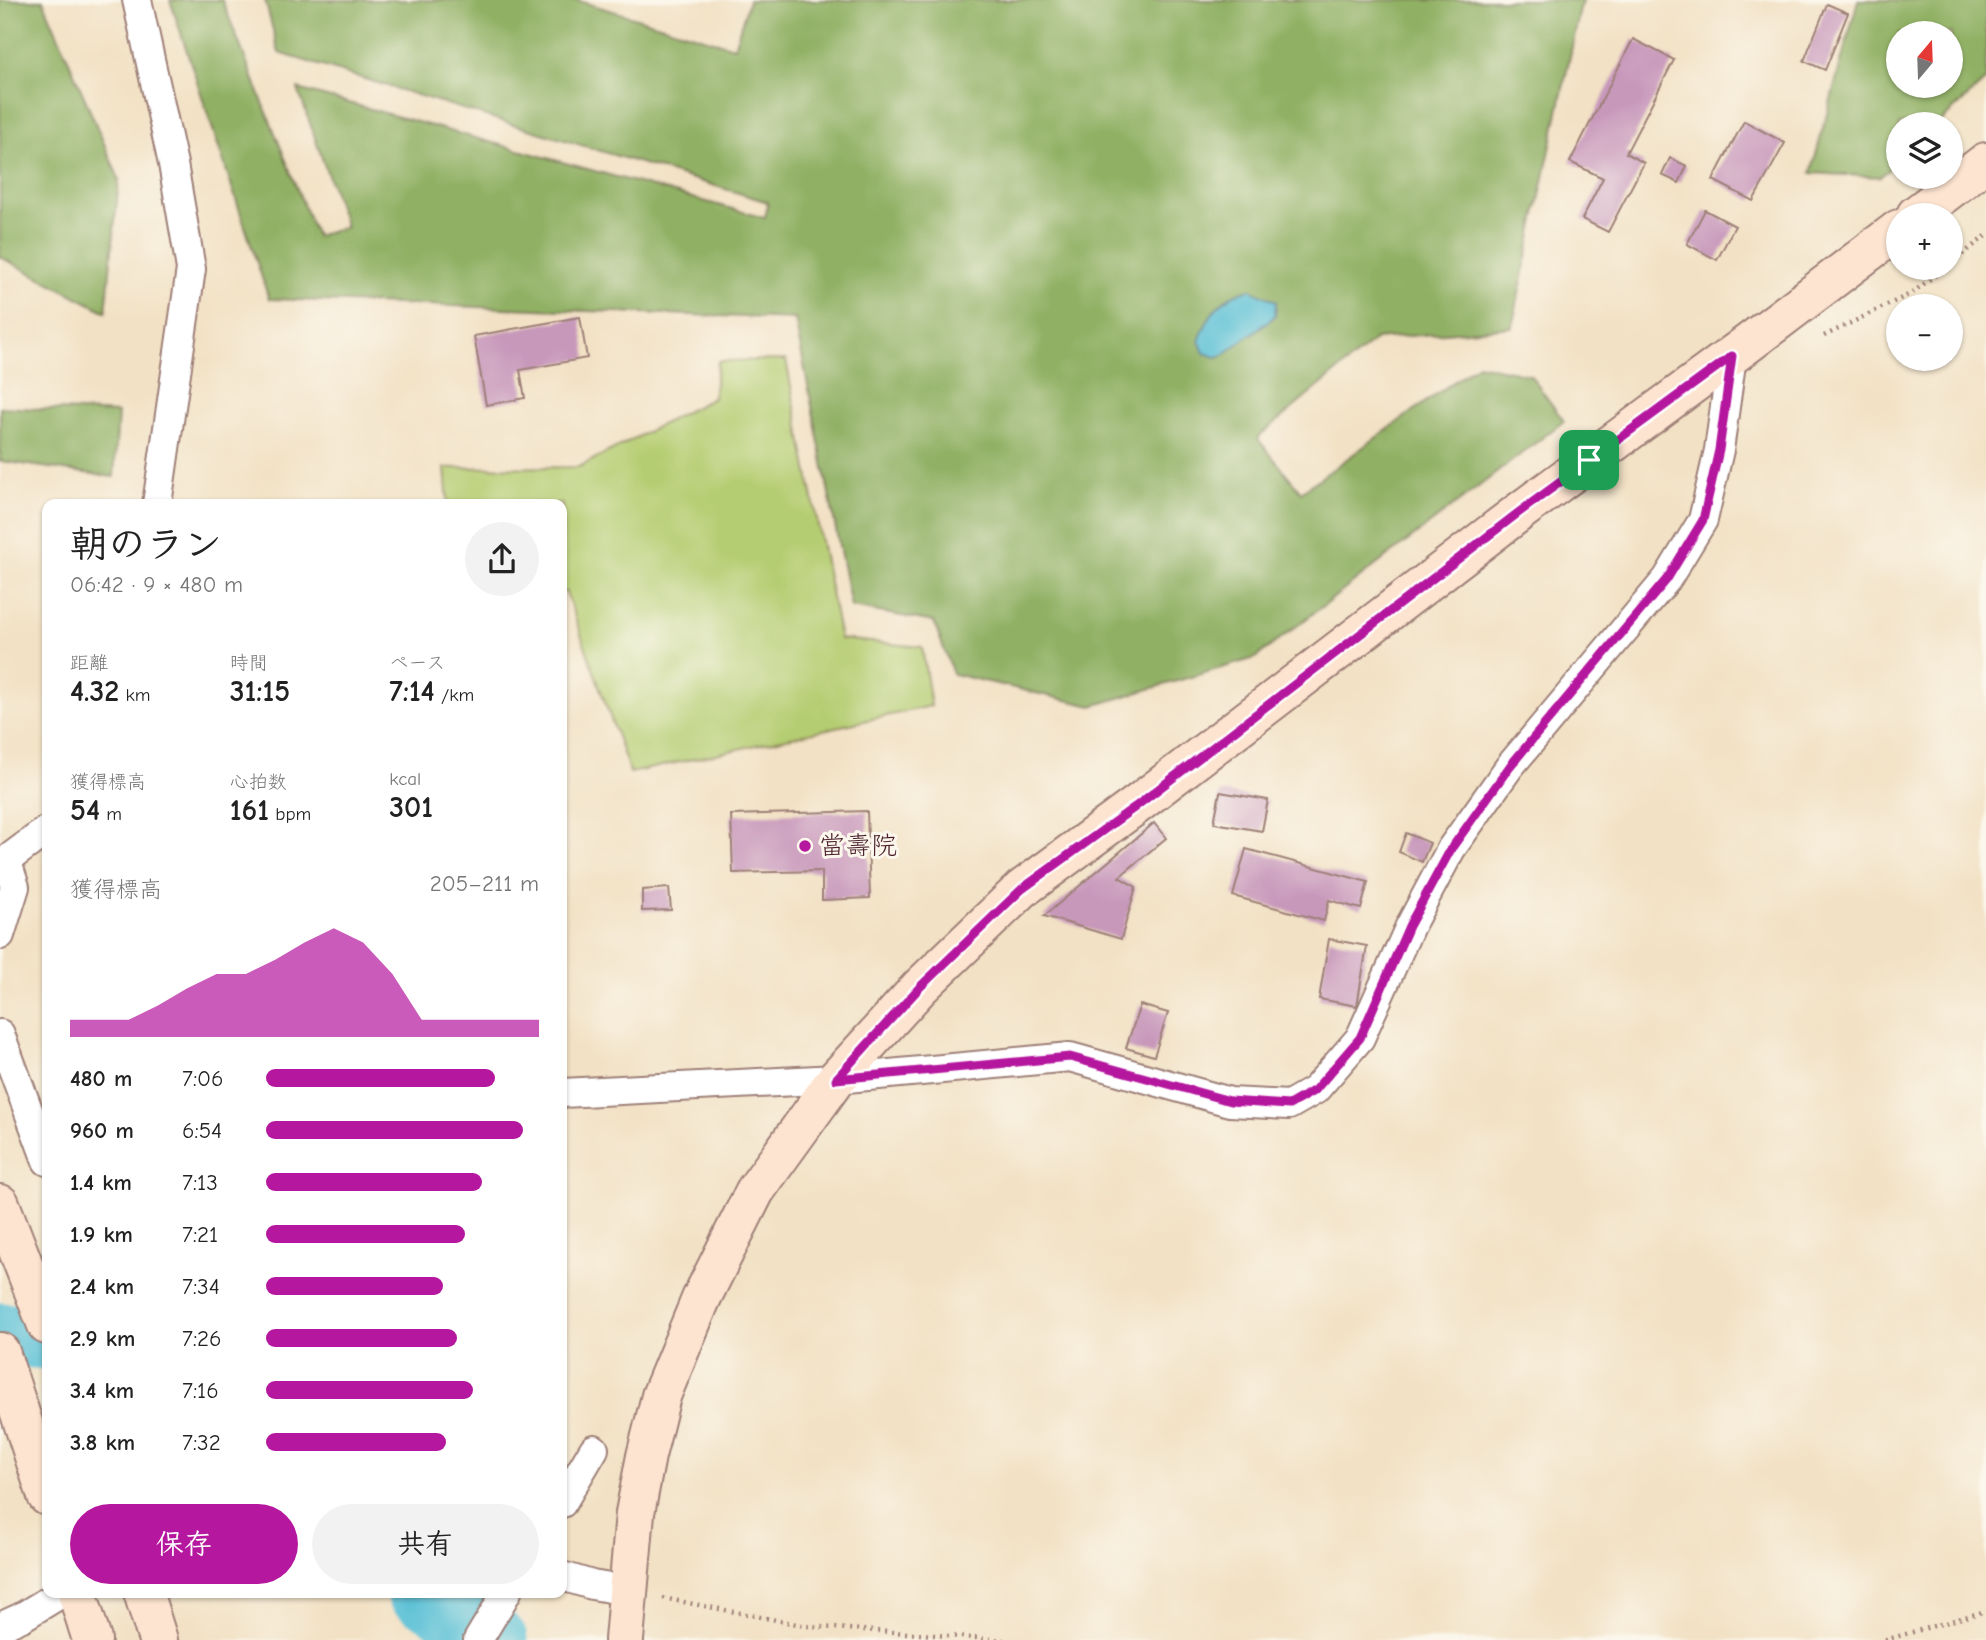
<!DOCTYPE html>
<html lang="ja">
<meta charset="utf-8">
<style>
:root{--surface:#fff;--page:#f2f2f2;--text:#222;--muted:#767676;--accent:#b5179e}
body{margin:0;font-family:"Comic Neue","Klee One",sans-serif;background:var(--page);color:var(--text);height:100vh;display:flex;flex-direction:column;font-size:26px;white-space:nowrap}
*{box-sizing:border-box;margin:0}
p{font-size:23px;color:var(--muted)}
.icon{flex:none;width:38px;height:38px;fill:none;stroke:currentColor;stroke-width:2;stroke-linecap:round;stroke-linejoin:round}
.map{position:relative;flex:1;overflow:hidden}
.drawer{position:absolute;left:42px;top:499px;width:525px;height:1099px;display:flex;flex-direction:column;background:var(--surface);border-radius:14px;box-shadow:0 2px 5px #0004}
.drawer>*{flex:none}
.needle{width:46px;rotate:19deg}
.tools{position:absolute;left:1886px;top:21px;display:grid;gap:14px}
.tools a{display:grid;place-items:center;width:77px;height:77px;border-radius:50%;background:var(--surface);box-shadow:0 2px 5px #0004;font-size:35px}
.pin{position:absolute;display:grid;place-items:center;width:60px;height:60px;color:#fff;margin:-30px;border-radius:14px;box-shadow:0 4px 10px #0006}
.round{display:grid;place-items:center;flex:none;width:74px;height:74px;border-radius:37px;background:var(--page)}
.summary{display:flex;align-items:center;justify-content:space-between;height:119px;padding:0 28px}
h1{font-size:38px;font-weight:700;line-height:52px}
.figures{display:grid;grid-template-columns:repeat(3,1fr);gap:10px;height:119px;padding:7px 28px}
.figures div{display:grid;align-content:center}
.figures b{font-size:30px;font-weight:700}
.figures small{font-size:19px;font-weight:400}
.figures p{font-size:19px}
.chart{height:196px;padding:14px 28px}
.chart p{display:flex;justify-content:space-between}
.chart svg{width:100%;height:126px;margin-top:7px;fill:var(--accent);opacity:.7}
.primary-button{display:flex;gap:14px;margin-top:auto;padding:14px 28px}
.primary-button a{flex:1;height:80px;border-radius:42px;background:var(--accent);color:#fff;font-size:28px;font-weight:700;line-height:80px;text-align:center}
.primary-button a+a{background:var(--page);color:var(--text)}
ul{padding:0 28px;list-style:none;font-size:23px}
li{display:grid;grid-template-columns:112px 84px 1fr;align-items:center;height:52px}
li i{height:18px;border-radius:9px;background:var(--accent)}
.map>svg:first-child{display:block}
</style>
<div class="map">
<svg width="1986" height="1640" viewBox="0 0 1986 1640">
<rect width="100%" height="100%" fill="#fbf7ec"/>
<filter id="ink" filterUnits="userSpaceOnUse"><feTurbulence type="fractalNoise" baseFrequency=".0143" numOctaves="2"/><feDisplacementMap in="SourceGraphic" scale="14" xChannelSelector="R" yChannelSelector="G"/><feConvolveMatrix kernelMatrix="1 2 1 2 8 2 1 2 1" color-interpolation-filters="sRGB"/></filter>
<filter id="wash" filterUnits="userSpaceOnUse"><feTurbulence type="fractalNoise" baseFrequency=".00686" numOctaves="4" result="noise"/><feDisplacementMap in="SourceGraphic" scale="28" xChannelSelector="R" yChannelSelector="G"/><feGaussianBlur stdDeviation="1.57" result="paint"/><feColorMatrix in="noise" values="0 0 0 0 0 0 0 0 0 0 0 0 0 0 0 0 0 1.4 0 .05"/><feComposite in="paint" operator="in"/></filter>
<g filter="url(#wash)">
<rect width="100%" height="100%" fill="#f2e1c4"/>
<polygon fill="#b5cd72" stroke="#80764e" stroke-width="2" points="786,360 840,639 922,647 931,706 630,773 566,592 562,592 562,504 448,504 445,468 579,467 713,398 718,361"/>
<g fill="#90b064" stroke="#6d6848" stroke-width="2" fill-rule="evenodd">
<polygon points="0,0 43,0 119,179 106,312 0,257"/>
<polygon points="170,0 222,0 316,236 346,227 298,89 765,218 768,202 279,53 265,0 576,0 734,47 749,0 1582,0 1512,327 1376,339 1257,438 1301,492 1478,364 1530,375 1564,421 1255,658 1092,706 953,674 934,622 851,607 795,319 269,299"/>
<path d="M1858,0H1986V80L1938,124H1899V160L1880,177L1811,173ZM1899,33H1951V86H1899Z"/>
<polygon points="0,407 118,413 114,477 0,461"/>
</g>
<path fill="#59c0d6" stroke="#527080" stroke-width="2" d="M1250,289L1276,301L1275,316L1223,355L1216,357L1204,353L1199,341C1209,313 1220,297 1250,289Z"/>
<g fill="none" stroke-linecap="round" stroke-linejoin="round">
<g stroke="#59c0d6" stroke-width="63">
<polyline points="0,1334 47,1338"/>
<polyline points="418,1592 496,1640"/>
</g>
</g>
<g id="blocks">
<g fill="#c898bb">
<polygon points="1827,4 1848,13 1825,70 1804,61"/>
<polygon points="1633,39 1674,60 1626,153 1644,163 1608,232 1582,219 1603,178 1570,162"/>
<polygon points="1744,121 1785,143 1753,201 1713,180"/>
<polygon points="1670,158 1687,166 1679,183 1662,175"/>
<polygon points="1705,210 1735,226 1717,260 1687,244"/>
<polygon points="580,317 587,358 520,370 525,398 486,405 474,336"/>
<polygon points="1220,792 1268,800 1262,831 1214,823"/>
<polygon points="867,811 870,898 822,900 822,871 733,873 731,815"/>
<polygon points="1154,823 1166,838 1119,877 1136,887 1121,939 1044,916"/>
<polygon points="1406,833 1430,843 1422,862 1399,852"/>
<polygon points="1246,849 1368,882 1361,909 1329,900 1324,921 1233,896"/>
<polygon points="669,888 671,910 642,911 642,890"/>
<polygon points="1329,939 1367,946 1357,1006 1319,999"/>
<polygon points="1140,1005 1168,1013 1154,1056 1126,1048"/>
</g>
</g>
</g>
<g filter="url(#ink)">
<use href="#blocks" fill-opacity="0" stroke="#9e8078" stroke-width="2"/>
<g fill="none" stroke-linecap="round" stroke-linejoin="round">
<g stroke="#9e8078" stroke-width="32">
<g id="street">
<polyline points="137,0 173,164 191,269 157,504"/>
<polyline points="0,865 47,830"/>
<polyline points="0,935 15,887 7,862"/>
<polyline points="0,1034 47,1161"/>
<polyline points="562,1093 836,1079 1070,1057 1230,1102 1289,1105 1315,1090 1360,1038 1410,926 1451,849 1510,766 1667,579 1703,520 1719,450 1732,356"/>
<polyline points="562,1503 594,1449"/>
<polyline points="562,1576 592,1585 628,1591"/>
<polyline points="0,1627 22,1617 63,1592"/>
<polyline points="478,1640 507,1592"/>
</g>
</g>
<g stroke="#9e8078" stroke-width="42">
<g id="secondary">
<polyline points="1916,215 1986,162"/>
<polyline points="0,1204 47,1325"/>
<polyline points="0,1352 47,1496"/>
<polyline points="77,1592 92,1640"/>
<polyline points="143,1592 158,1640"/>
<polyline points="624,1640 635,1513 646,1456 661,1396 701,1299 755,1191 836,1079 920,987 1022,889 1135,806 1518,513 1750,342 1899,229"/>
</g>
</g>
<g stroke="#9e8078" stroke-width="4.5" stroke-dasharray="2 5" stroke-linecap="butt">
<polyline points="1951,263 1986,236"/>
<polyline points="1824,336 1912,293 1945,268"/>
<polyline points="663,1598 807,1626 1004,1640"/>
<polyline points="1885,1640 1986,1611"/>
</g>
<use href="#street" stroke="#fff" stroke-width="28"/>
<use href="#secondary" stroke="#fde4d0" stroke-width="38"/>
</g>
</g>
<g fill="none" stroke-linecap="round" stroke-linejoin="round" filter="url(#ink)">
<g stroke="#fff" stroke-width="14">
<polygon id="route" points="1732,356 1719,450 1703,520 1667,579 1510,766 1451,849 1409,926 1360,1038 1315,1090 1289,1105 1230,1101 1070,1057 836,1079 920,987 1022,889 1135,807 1518,513"/>
</g>
<use href="#route" stroke="#b5179e" stroke-width="9"/>
</g>
<circle fill="#b5179e" stroke="#fbf7ec" stroke-width="2.5" cx="805" cy="846" r="7"/>
<g text-anchor="middle" dominant-baseline="central" stroke-width="6" stroke-linejoin="round" paint-order="stroke">
<g font-size="26" fill="#4a1f2b" stroke="#fbf7ec" text-anchor="start">
<text x="819" y="846">當壽院</text>
</g>
</g>
</svg>
<div class="tools">
<a><svg class="needle" viewBox="-14 -14 28 28"><path d="M0-13l5 13h-10z" fill="#e53935"/><path d="M0 13l5-13h-10z" fill="#767676"/></svg></a>
<a><svg class="icon" aria-label="layers" viewBox="0 0 24 24"><path d="M12 4l9 5-9 5-9-5zM3 14l9 5 9-5"/></svg></a>
<a>+</a>
<a>−</a>
</div>
<div class="pin" style="left:1589px;top:460px;background:#1e9e55"><svg class="icon" aria-label="arrive" viewBox="0 0 24 24"><path d="M6 21V4h12l-3 4 3 4H6"/></svg></div>
<section class="drawer">
<div class="summary"><div><h1>朝のラン</h1><p>06:42 · 9 × 480 m</p></div><a class="round"><svg class="icon" aria-label="share" viewBox="0 0 24 24"><path d="M12 15V3M7 8l5-5 5 5M5 13v7h14v-7"/></svg></a></div>
<div class="figures">
<div><p>距離</p><b>4.32<small> km</small></b></div>
<div><p>時間</p><b>31:15</b></div>
<div><p>ペース</p><b>7:14<small> /km</small></b></div>
</div>
<div class="figures">
<div><p>獲得標高</p><b>54<small> m</small></b></div>
<div><p>心拍数</p><b>161<small> bpm</small></b></div>
<div><p>kcal</p><b>301</b></div>
</div>
<div class="chart"><p><span>獲得標高</span>205–211 m</p>
<svg viewBox="0 0 160 44" preserveAspectRatio="none"><path d="M0 44V38L10 38L20 38L30 33L40 27L50 22L60 22L70 17L80 11L90 6L100 11L110 22L120 38L130 38L140 38L150 38L160 38V44z"/></svg>
</div>
<ul>
<li><b>480 m</b>7:06<i style="width:84%"></i></li>
<li><b>960 m</b>6:54<i style="width:94%"></i></li>
<li><b>1.4 km</b>7:13<i style="width:79%"></i></li>
<li><b>1.9 km</b>7:21<i style="width:73%"></i></li>
<li><b>2.4 km</b>7:34<i style="width:65%"></i></li>
<li><b>2.9 km</b>7:26<i style="width:70%"></i></li>
<li><b>3.4 km</b>7:16<i style="width:76%"></i></li>
<li><b>3.8 km</b>7:32<i style="width:66%"></i></li>
</ul>
<div class="primary-button"><a>保存</a><a>共有</a></div>
</section>
</div>
